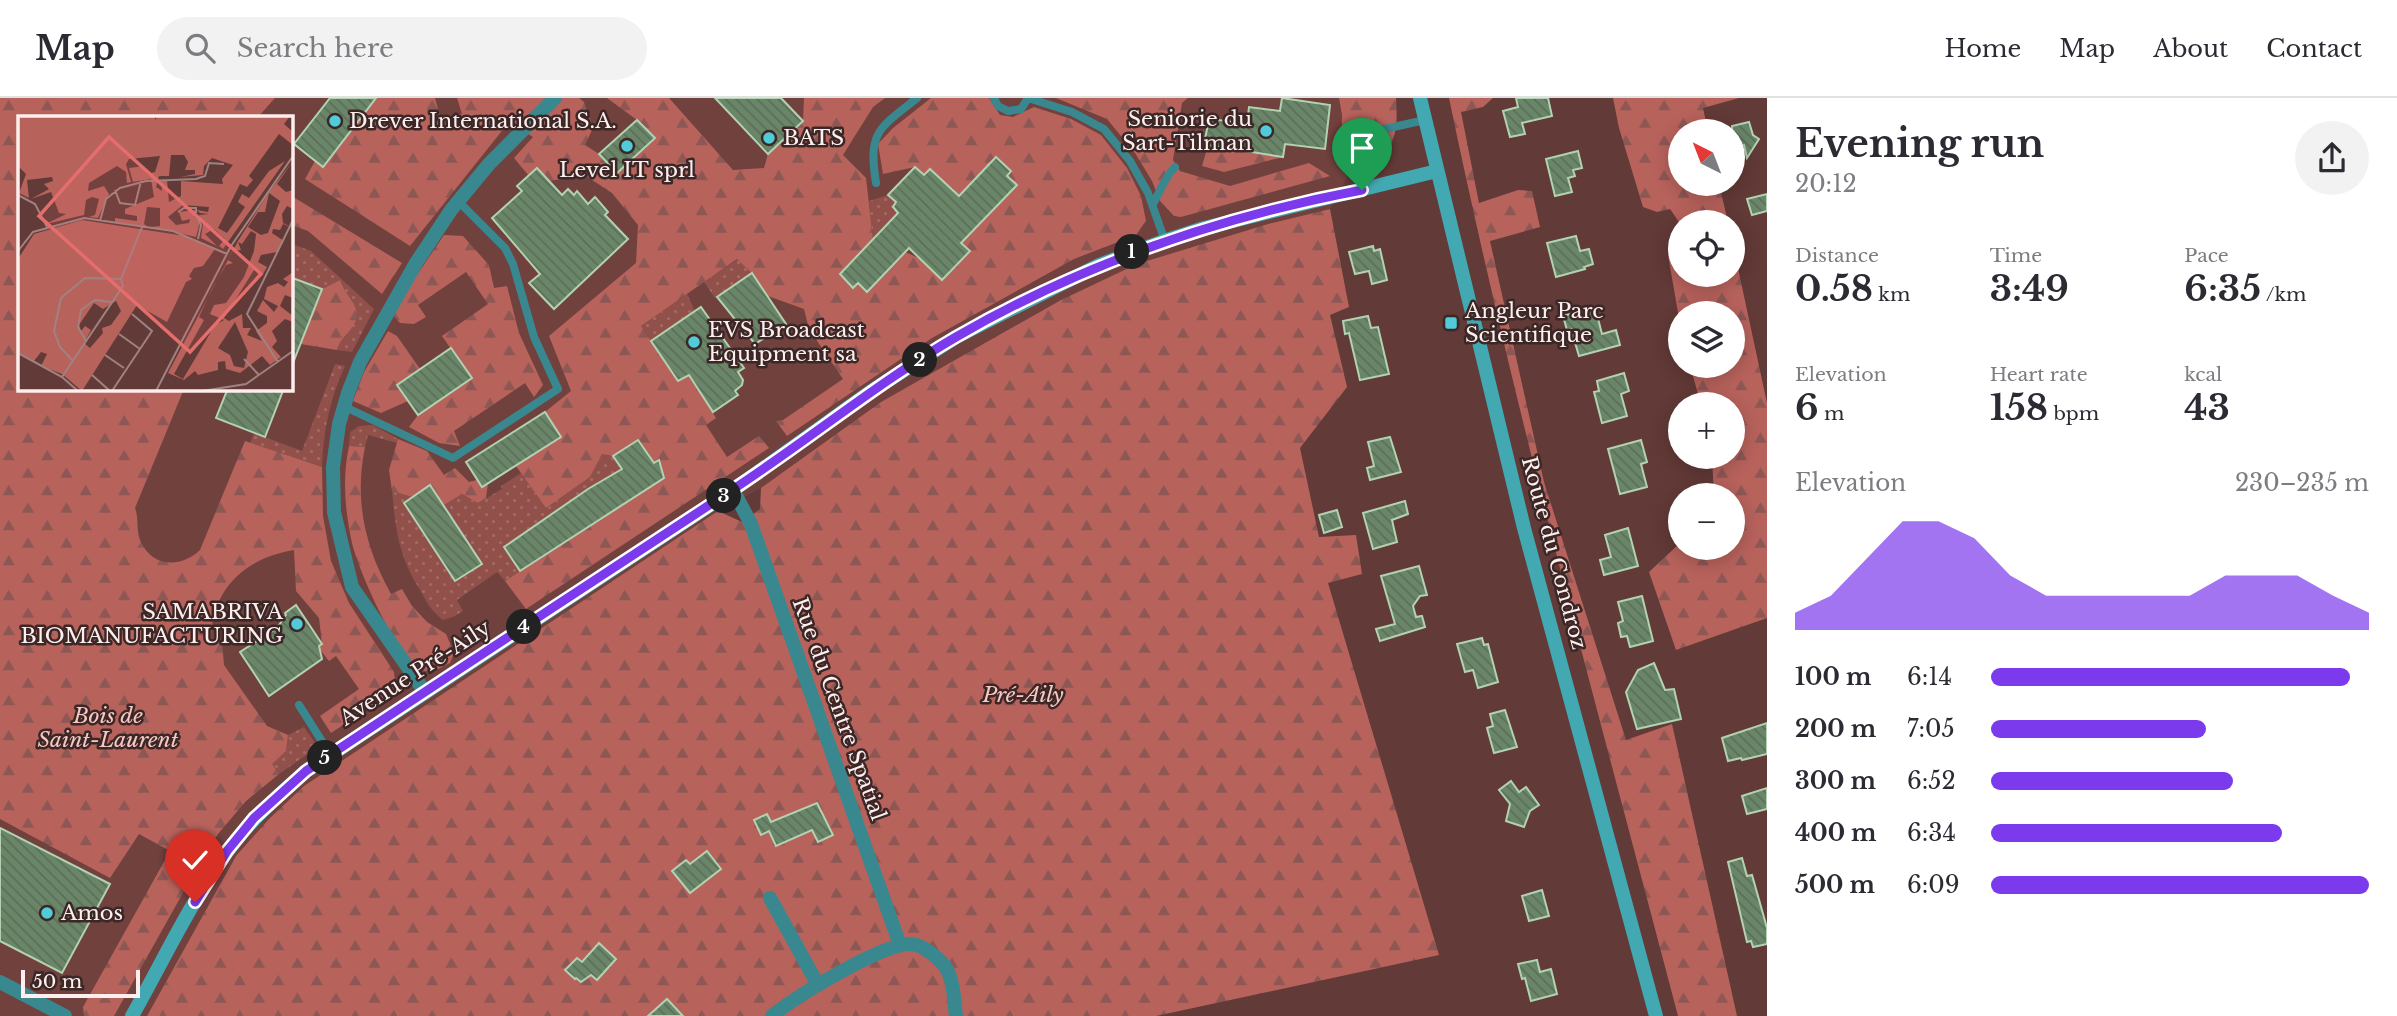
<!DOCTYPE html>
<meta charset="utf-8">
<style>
:root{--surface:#fff;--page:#f2f2f3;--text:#2b2b33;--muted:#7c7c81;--line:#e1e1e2;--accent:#7c3aed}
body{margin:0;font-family:"Libre Baskerville",serif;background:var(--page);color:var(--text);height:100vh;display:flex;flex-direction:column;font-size:26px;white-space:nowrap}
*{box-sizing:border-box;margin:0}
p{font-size:23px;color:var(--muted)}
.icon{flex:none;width:38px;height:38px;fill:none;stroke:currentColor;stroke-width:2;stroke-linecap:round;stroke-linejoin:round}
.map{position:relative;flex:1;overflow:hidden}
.panel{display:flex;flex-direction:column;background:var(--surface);width:630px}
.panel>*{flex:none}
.needle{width:46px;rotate:318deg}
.fabs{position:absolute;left:1668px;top:21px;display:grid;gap:14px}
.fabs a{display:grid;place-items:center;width:77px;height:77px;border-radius:50%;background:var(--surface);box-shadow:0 4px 18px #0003;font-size:35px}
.scale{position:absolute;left:21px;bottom:18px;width:119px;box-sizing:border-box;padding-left:7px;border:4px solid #feeeed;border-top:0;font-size:19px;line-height:24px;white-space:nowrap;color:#feeeed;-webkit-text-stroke:5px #3a2726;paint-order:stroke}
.pin{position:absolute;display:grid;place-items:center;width:60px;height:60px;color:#fff;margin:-72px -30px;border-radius:50% 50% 50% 0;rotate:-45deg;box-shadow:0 0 7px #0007}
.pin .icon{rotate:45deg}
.km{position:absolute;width:35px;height:35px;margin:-18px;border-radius:50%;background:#222;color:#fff;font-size:19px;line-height:35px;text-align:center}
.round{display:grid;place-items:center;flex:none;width:74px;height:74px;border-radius:37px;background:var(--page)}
.head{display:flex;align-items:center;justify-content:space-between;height:119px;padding:0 28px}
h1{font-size:38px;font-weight:700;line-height:52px}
.metrics{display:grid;grid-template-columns:repeat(3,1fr);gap:10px;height:119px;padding:7px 28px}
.metrics div{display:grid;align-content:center}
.metrics b{font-size:35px;font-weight:700}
.metrics small{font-size:19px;font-weight:400}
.metrics p{font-size:19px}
.chart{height:196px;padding:14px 28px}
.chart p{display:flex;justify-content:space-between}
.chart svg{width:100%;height:126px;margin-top:7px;fill:var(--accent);opacity:.7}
ul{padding:0 28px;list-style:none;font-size:23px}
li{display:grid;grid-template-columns:112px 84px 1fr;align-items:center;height:52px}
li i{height:18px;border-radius:9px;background:var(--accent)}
header{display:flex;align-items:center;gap:42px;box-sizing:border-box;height:98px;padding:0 35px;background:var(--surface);border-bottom:2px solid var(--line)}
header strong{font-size:33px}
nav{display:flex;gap:38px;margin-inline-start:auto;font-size:24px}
.search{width:490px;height:63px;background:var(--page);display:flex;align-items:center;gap:18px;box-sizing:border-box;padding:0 24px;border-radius:38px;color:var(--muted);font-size:26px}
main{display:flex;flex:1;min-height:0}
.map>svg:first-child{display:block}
</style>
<header>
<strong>Map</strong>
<div class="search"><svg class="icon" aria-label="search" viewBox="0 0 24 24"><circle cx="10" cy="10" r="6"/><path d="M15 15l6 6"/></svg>Search here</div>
<nav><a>Home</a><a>Map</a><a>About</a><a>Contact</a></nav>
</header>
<main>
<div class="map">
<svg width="1767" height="918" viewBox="0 0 1767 918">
<defs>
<pattern id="grass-dots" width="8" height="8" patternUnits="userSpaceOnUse" patternTransform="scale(1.75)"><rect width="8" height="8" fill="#92504b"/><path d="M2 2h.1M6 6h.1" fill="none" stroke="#a26a65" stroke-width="1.8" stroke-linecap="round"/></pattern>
<pattern id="forest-firs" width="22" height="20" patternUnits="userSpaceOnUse" patternTransform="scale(1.75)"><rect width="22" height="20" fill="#b8625c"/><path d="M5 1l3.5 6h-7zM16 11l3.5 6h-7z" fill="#8d5754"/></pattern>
<pattern id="building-back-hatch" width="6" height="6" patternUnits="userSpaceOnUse" patternTransform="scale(1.75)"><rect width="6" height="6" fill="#698768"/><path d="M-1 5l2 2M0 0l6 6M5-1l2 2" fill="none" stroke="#5d6d5b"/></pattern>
</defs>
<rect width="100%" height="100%" fill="#623a37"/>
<polygon fill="#71413e" points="250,0 1136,0 1173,62 1182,5 1188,0 1339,0 1342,17 1341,67 1350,74 1330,111 1268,126 1137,166 1061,202 881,304 761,390 718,413 236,758 147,918 0,918 0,511 106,291 290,290 290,19 230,19"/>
<g fill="url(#grass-dots)">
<polygon points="888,97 896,104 893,109 903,119 892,121 873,141 869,103"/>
<polygon points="290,145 311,153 374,211 352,254 337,252 339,245 355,225 352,203 344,195 340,182 322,191 291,179"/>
<polygon points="738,161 752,175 715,200 704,184"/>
<polygon points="687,196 695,213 651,243 641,228"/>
<path d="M335,266L345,268C330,300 323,334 322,369L250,345L254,335L302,353Z"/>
<polygon points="373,327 398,341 397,345 368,337 365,349 349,348 350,334 359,328"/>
<path d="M602,356L613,358L622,371L588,390L504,448L520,473L505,483L497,474L457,502L463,513L453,519L443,522C432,514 426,503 420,492C398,456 396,433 392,393L412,399L404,405L456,483L482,466L444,407L462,396L478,405L502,391L501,388L521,375L546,410L590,379Z"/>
<polygon points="304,629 318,649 279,676 271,666 286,653 288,637"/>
</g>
<g fill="url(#forest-firs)">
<path d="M0,0H275L258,19H19V290L184,291L135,410C139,421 136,431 140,442C151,469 180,471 200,452L245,343L322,369L323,418L331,463L349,505L394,574L396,592L331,635L320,618L359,591L336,558L329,563L318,549L322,546L319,520L296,493L294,452C245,460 211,491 211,543H222L224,567L267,628L288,637L286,653L272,666L279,676L246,703L218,736L198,768L114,918H84L83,909L170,753L139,736L110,780L0,721Z"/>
<polygon points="376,0 435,0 440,19 462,16 457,0 579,0 584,4 593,30 585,47 599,56 617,75 655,40 637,22 607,0 669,0 733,72 764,70 768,56 803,23 804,0 885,0 873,9 843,57 866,80 873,141 840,176 853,189 858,185 867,194 905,154 921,161 943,182 969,154 956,140 1007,78 996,59 957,100 938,102 950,89 931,71 924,77 915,69 883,76 878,46 893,30 931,0 989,0 1000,17 1013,19 1034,9 1071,21 1101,37 1127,70 1141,98 1146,123 1136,137 1074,161 932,240 787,338 776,323 783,322 843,281 809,231 804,211 768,198 752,175 737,161 641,228 678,283 691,275 698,291 716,320 706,327 727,359 759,338 769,350 526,511 505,483 664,380 659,363 654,365 638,342 613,358 602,356 590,379 546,410 516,368 561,339 545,314 571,293 549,238 636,165 638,127 612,95 586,78 548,83 529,78 514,60 533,39 509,24 410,148 305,81 315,63 323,69"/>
<polygon points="1056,0 1188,0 1182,5 1173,62 1180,73 1230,88 1309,65 1330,78 1181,119 1174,118 1160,103 1152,83 1135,55 1107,21"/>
<path d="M1339,0H1396C1399,41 1393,62 1350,74L1341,67L1342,17Z"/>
<path d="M1449,0H1493L1483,9L1461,14L1479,105L1518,92L1532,93L1540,129L1490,143L1544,384L1626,642L1672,626L1737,918H1678C1598,613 1513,309 1449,0Z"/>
<polygon points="1613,0 1739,0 1703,10 1708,33 1680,33 1680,86 1719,86 1728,124 1680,124 1680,177 1732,177 1733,147 1767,305 1767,520 1676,552 1649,474 1680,445 1680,450 1732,450 1732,397 1714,397 1712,359 1732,359 1732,306 1701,306 1690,268 1732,268 1732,215 1680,215 1680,226 1668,157 1679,145 1679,124 1670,111 1657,114 1643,109 1619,30"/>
<polygon points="1208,47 1283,59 1224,74 1202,68"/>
<polygon points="290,97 402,165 382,196 308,133 291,127"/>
<polygon points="1330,111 1349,209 1330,217 1347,289 1300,350 1319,439 1356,437 1362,476 1328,485 1439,857 1156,918 147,918 236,758 269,721 304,688 718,413 742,424 760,411 761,390 881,304 1061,202 1137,166 1268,126"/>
<polygon points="444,137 463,138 489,167 494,190 507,188 519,235 543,287 534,299 525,285 454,333 460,348 439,345 409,329 418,317 471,280 442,238 488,206 466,174 418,207 426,219 414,226 400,225 391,215"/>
<path d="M340,182C344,195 353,201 356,212C361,229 340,237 337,252L301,246L322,191Z"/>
<polygon points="388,233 397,238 420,271 397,287 408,303 381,315 353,303 364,274"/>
<polygon points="398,341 427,353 444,377 455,370 469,384 477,382 482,389 488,385 486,400 478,405 462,396 444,407 430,388 412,399 392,393 389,372"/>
<path d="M349,348L365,349C354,403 365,449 391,496L402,491L412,508L427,524L446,536L454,555L450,565C442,569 433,575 425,573C399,567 358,471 352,445C345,412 342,381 349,348Z"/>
</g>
<g fill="url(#building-back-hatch)" stroke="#b2d2b1" stroke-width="2">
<polygon points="330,0 376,0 323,69 294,46"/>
<polygon points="715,0 781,0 803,23 768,56"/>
<polygon points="1282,0 1330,7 1325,51 1285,46 1283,59 1208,47 1209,42 1205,41 1208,26 1211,26 1212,21 1247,26 1249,9 1280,13"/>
<polygon points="1516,0 1548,0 1552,18 1522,25 1525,36 1510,39 1503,13 1518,9"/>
<polygon points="637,22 655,40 617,75 599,56"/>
<polygon points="1749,24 1753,37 1759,41 1747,60 1744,47 1732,51 1732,28"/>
<polygon points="1578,53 1582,70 1573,72 1575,78 1568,80 1572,94 1555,98 1546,61"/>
<polygon points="996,59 1011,73 1007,78 1017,87 961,145 970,153 942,182 909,150 867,194 858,185 853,190 840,176 898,115 893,109 896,104 888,97 915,69 924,77 930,71 959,98"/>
<polygon points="537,70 562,97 568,91 574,97 577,93 588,106 595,99 608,114 605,117 628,141 554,211 529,185 540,176 492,120 522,93 517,88"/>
<polygon points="1767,96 1767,113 1752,117 1747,101"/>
<polygon points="1576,138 1580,153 1589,151 1593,166 1584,169 1585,171 1556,179 1547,145"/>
<polygon points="1373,148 1374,153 1380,151 1387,182 1372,186 1369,173 1355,176 1349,154"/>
<polygon points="752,175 786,226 755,246 717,199"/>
<polygon points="290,179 322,191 291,270 290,270"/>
<polygon points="701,209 744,270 738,274 743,282 742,287 735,293 738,297 713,314 689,277 678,283 651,243"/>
<polygon points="1595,209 1602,236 1616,232 1620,247 1579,258 1571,231 1567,232 1563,218"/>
<polygon points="1368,218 1371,230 1378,229 1389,276 1360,282 1349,235 1345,236 1343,223"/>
<polygon points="451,250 472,280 418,317 397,287"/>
<polygon points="1624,275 1629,293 1621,296 1627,318 1602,325 1594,294 1599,293 1597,283"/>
<polygon points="228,290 284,290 265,339 216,320"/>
<polygon points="545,314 561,339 482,389 466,364"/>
<polygon points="1390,339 1401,374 1370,382 1367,370 1374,368 1368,344"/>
<polygon points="638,342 654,365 659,362 664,380 520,473 504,449 588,391 622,371 613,358"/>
<polygon points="1641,342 1647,364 1641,366 1647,389 1620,396 1608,351"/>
<polygon points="430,387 482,466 455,483 404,405"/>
<polygon points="1405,403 1408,416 1392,422 1397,444 1373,451 1363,415"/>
<polygon points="1337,412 1342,429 1324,435 1319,417"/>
<polygon points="1628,430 1638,468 1604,477 1600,462 1611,459 1605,437"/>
<polygon points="1419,468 1427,497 1420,498 1413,508 1416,519 1422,518 1425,529 1380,543 1376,531 1395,526 1381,478"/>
<polygon points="1642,498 1653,543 1630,549 1627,538 1621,539 1618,525 1623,523 1618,504"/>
<polygon points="296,507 322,546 319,548 322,561 269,598 240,554 277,530 286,517 285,515"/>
<polygon points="1482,540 1484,547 1488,546 1498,584 1478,590 1473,572 1465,574 1457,546"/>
<polygon points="1654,565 1665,592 1674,591 1681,621 1637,631 1626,594 1638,572"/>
<polygon points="1505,612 1517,649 1494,655 1487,630 1493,628 1490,616"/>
<polygon points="1767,625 1767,656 1742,662 1741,660 1728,663 1722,640"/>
<polygon points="1511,683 1519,694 1526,689 1539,707 1530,713 1524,729 1506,723 1510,706 1499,692"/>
<polygon points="1767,690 1767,711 1747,716 1742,698"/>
<polygon points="817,705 833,737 818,744 812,732 776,748 769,733 761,737 754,722 767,716 771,724"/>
<polygon points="0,730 110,786 62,875 0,843"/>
<polygon points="707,753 721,771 690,795 672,773 686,762 690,766"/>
<polygon points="1742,760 1747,778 1752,777 1767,830 1767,846 1753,849 1751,843 1747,844 1728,764"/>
<polygon points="1542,792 1549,818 1529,823 1522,798"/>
<polygon points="599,845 616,861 597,882 591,877 581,884 576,880 575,881 565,872 577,860 582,864"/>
<polygon points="1537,862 1540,874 1551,871 1557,896 1531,903 1525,880 1522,881 1518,866"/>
<polygon points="667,901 683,918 648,918"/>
</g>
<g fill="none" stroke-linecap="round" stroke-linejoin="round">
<g stroke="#398890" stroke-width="8">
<polyline points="994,0 998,8 1008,13 1021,11 1028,0"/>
<polyline points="1028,0 1072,14 1104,31 1130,63 1148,95 1165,143"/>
<polyline points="1380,32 1425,22"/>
<path d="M876,85C868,34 878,31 917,0"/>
<path d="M1153,106C1161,92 1164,80 1175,69"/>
<polyline points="343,308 453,360 558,291 534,239 513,166 505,150 458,103"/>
<polyline points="299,607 330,656"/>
</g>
<g stroke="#398890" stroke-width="14">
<polyline points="733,392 751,426 900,847"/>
<polyline points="425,594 352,489 334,414 333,369 339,326 348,295 360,264 416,165 451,112 489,66 555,0"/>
<polyline points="770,800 818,887"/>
<polyline points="0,884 65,918"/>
<path d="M772,918C795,899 883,845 911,846C922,846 940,861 946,870C954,883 954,903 956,918"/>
</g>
<g stroke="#42a8b2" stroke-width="14">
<polyline points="1420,0 1524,430 1656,918"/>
<path d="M132,918C163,863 190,805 227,754C249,723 278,698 306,673L733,392L870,294L956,239L1099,167L1161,144L1204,130L1437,73"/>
</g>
</g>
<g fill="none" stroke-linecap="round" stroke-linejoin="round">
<g stroke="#fff" stroke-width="14">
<path id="route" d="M195,804L227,753L254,720L306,673C446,579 588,487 729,394C806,344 877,285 956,239C1082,166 1219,119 1362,92"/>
</g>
<use href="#route" stroke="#7c3aed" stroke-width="9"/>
</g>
<g fill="#52cbd8" stroke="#3a2726" stroke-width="2.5">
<circle cx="335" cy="23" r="7"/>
<circle cx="1266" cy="33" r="7"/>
<circle cx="769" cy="40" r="7"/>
<circle cx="627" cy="48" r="7"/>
<rect x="1444" y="218" width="14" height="14" rx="3.5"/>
<circle cx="694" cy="244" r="7"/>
<circle cx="297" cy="526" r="7"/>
<circle cx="47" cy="815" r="7"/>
</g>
<g text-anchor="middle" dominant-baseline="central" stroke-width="5" stroke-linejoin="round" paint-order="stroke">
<g font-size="21" fill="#feeeed" stroke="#3a2726" text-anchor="start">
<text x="1252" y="21" text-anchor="end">Seniorie du<tspan x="1252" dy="24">Sart-Tilman</tspan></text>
<text x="349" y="23">Drever International S.A.</text>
<text x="783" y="40">BATS</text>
<text x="627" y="72" text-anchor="middle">Level IT sprl</text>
<text x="1465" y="213">Angleur Parc<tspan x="1465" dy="24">Scientifique</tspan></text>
<text x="708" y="232">EVS Broadcast<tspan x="708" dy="24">Equipment sa</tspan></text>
<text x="283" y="514" text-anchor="end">SAMABRIVA<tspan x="283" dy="24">BIOMANUFACTURING</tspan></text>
<text x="61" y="815">Amos</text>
</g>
<g font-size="21" fill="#feeeed" stroke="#3a2726">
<text transform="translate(1554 455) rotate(75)">Route du Condroz</text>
<text transform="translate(415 575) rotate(-33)">Avenue Pré-Aily</text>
<text transform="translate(839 611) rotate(70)">Rue du Centre Spatial</text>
</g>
<g font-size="21" font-style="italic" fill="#f9c8c3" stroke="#3a2726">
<text x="1023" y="597">Pré-Aily</text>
<text x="108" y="618">Bois de<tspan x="108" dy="24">Saint-Laurent</tspan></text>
</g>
</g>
<g transform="translate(18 18)">
<rect width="275" height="275" fill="#623a37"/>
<path d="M0,0H137V4L140,0H272L266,8L275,16V29L261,18L231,60L235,64L229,71L222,68L200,112L209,117L227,91L220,86L224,78L231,82L251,55L267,45L205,133L201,130L207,123L196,113L187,118L199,130L183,122L185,108L181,99L191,98L182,97L179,94L190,96L191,91L165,89L150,101L158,109L171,107L172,103L164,105L161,96L178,94L176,100L182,106L178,121L133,111L142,110V92L129,91L126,108L130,111L97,106V102L119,105V100L107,98V93L136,81L133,63L115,66L111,52L126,50L129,58L137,56L142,40L111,43L108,48L113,66L109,67L108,56L99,50L71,67L70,75L86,70L91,78L80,102L71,101L77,99L81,83L74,81L68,84L66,99L28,108L48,98L41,97L33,76L13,83L31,73L26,68L35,65L34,61L9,64L11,82L1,77L8,58L0,50ZM153,39H166L170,46L167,54H177V58L162,61L185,59L186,50L194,42L215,49L204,63L205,68L163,65V80L151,86L149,64H143L144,75L138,71L141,60H151ZM275,45L259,68L268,76L275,74V93L269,90L264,98L265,107L275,112L265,108L262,114L255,113L254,117L266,125L259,136L243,139L240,146L249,151L245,158L236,154L206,202L211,205L224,198L225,212H233L229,219L244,225L238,215L249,207V200L239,195L245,184L256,196L260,190L246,183L249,171L260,167L266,171L270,166L265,163L275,156V182L267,179L262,190L275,200V206L267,203L254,215L259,225L254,231L263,241L252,249L244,240L222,257L208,253L207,245L200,246V254L180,259L177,255L166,264L150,257L220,125L251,76ZM251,77L262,85L250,117L243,119L230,111L240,96H247ZM233,115L238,118L236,135L226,161L208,187L196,189L192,198L206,204L197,209L165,263L156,258L186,204L181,201L194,173L208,149L215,147L210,144L215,135L223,134L220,126L224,128ZM217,206L230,236L226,252L216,250L212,239L200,232ZM64,104L167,120L197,133L185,150L176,152L171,160L174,163L168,166L149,206L119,189L64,275L44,258L23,250L29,238L23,236L16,245L0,236V143L16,118ZM98,185L103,195L93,209L84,212L85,217L72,232L66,227L73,214L67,210L63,215L61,209L76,187L85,193Z" fill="#b8625c" fill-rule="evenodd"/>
<path fill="none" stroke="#a08280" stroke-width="2" d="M97,74L102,87L117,89L123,65M0,79L17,88L29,111M160,96L166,92H178V97M179,101L183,109L180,123M82,105L88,83L102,72L128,65L178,63L187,60L191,47L206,48M0,135L15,116L66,102L155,115L209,138M103,163L124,111M101,218L122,233M68,225L60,211L63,194L77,184L94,186M0,237L44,261L60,275M87,239L106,252M226,243L241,259M260,246L229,198L275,104M74,259L92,275M44,261L105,170L103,163L67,162L43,182L36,215L42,231L55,245M94,275L134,215L114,198M138,275L213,130L275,40M184,275L228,268L275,235"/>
<path fill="#e46d6d" fill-opacity="0.15" stroke="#e46d6d" stroke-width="3.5" d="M91,21L243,158L172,236L21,100Z"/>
<rect width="275" height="275" fill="none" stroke="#feeeed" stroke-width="3.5"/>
</g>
</svg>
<div class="fabs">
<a><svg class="needle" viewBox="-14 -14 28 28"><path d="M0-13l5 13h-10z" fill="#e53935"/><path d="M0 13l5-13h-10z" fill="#7c7c81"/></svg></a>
<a><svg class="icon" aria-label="locate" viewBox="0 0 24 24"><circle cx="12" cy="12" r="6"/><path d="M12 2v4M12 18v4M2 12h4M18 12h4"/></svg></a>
<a><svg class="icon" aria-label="layers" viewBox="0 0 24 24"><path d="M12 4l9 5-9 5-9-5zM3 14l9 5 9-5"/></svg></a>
<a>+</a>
<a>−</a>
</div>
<div class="scale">50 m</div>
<div class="pin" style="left:1362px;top:92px;background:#1e9e55"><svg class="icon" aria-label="arrive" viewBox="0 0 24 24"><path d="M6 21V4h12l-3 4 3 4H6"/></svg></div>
<div class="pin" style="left:195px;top:804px;background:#d93025"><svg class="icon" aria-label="check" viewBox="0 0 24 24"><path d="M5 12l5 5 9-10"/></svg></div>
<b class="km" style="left:1132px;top:154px">1</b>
<b class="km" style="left:920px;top:262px">2</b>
<b class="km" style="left:724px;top:398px">3</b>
<b class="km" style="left:524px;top:529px">4</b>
<b class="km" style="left:325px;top:660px">5</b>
</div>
<section class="panel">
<div class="head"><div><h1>Evening run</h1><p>20:12</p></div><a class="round"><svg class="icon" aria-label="share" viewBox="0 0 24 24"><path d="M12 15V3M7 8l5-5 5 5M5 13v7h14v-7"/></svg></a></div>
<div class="metrics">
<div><p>Distance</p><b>0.58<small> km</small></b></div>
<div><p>Time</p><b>3:49</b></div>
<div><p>Pace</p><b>6:35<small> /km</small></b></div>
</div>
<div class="metrics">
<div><p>Elevation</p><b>6<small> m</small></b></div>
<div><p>Heart rate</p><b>158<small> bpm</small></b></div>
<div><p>kcal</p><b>43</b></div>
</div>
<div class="chart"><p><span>Elevation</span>230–235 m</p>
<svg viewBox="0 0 160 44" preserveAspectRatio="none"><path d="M0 44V38L10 32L20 19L30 6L40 6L50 12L60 25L70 32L80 32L90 32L100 32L110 32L120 25L130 25L140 25L150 32L160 38V44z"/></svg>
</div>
<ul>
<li><b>100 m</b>6:14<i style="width:95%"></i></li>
<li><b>200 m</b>7:05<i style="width:57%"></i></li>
<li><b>300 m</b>6:52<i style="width:64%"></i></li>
<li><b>400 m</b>6:34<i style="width:77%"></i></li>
<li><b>500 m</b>6:09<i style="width:100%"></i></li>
</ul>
</section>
</main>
